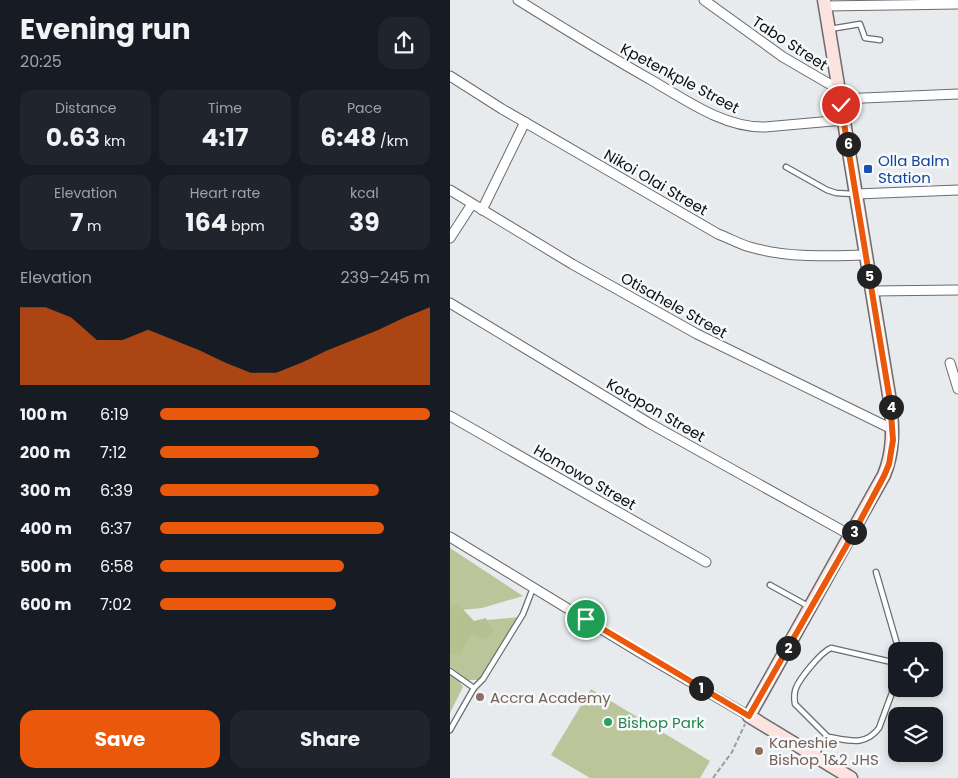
<!DOCTYPE html>
<meta charset="utf-8">
<style>
:root{--surface:#171b24;--page:#20242c;--text:#f1f3f6;--muted:#9ea1a6;--accent:#ea580c}
body{margin:0;font-family:Poppins,sans-serif;background:var(--page);color:var(--text);height:100vh;display:flex;flex-direction:column;font-size:19px;white-space:nowrap}
*{box-sizing:border-box;margin:0}
p{font-size:16px;color:var(--muted)}
.icon{flex:none;width:28px;height:28px;fill:none;stroke:currentColor;stroke-width:2;stroke-linecap:round;stroke-linejoin:round}
.map{position:relative;flex:1;overflow:hidden}
.drawer{display:flex;flex-direction:column;background:var(--surface);width:450px}
.drawer>*{flex:none}
.controls{position:absolute;left:438px;top:642px;display:grid;gap:10px}
.controls a{display:grid;place-items:center;width:55px;height:55px;border-radius:10px;background:var(--surface);box-shadow:0 2px 8px #0003;font-size:25px}
.pin{position:absolute;display:grid;place-items:center;width:42px;height:42px;color:#fff;margin:-21px;border:2px solid #fff;border-radius:50%;box-shadow:0 1px 5px #0007}
.km{position:absolute;width:25px;height:25px;margin:-12px;border-radius:50%;background:#222;color:#fff;font-size:14px;line-height:25px;text-align:center}
.round{display:grid;place-items:center;flex:none;width:52px;height:52px;border-radius:15px;background:var(--page)}
.head{display:flex;align-items:center;justify-content:space-between;height:85px;padding:0 20px}
h1{font-size:28px;font-weight:700;line-height:38px}
.metrics{display:grid;grid-template-columns:repeat(3,1fr);gap:8px;height:85px;padding:5px 20px}
.metrics div{display:grid;align-content:center;border-radius:12px;background:var(--page);text-align:center}
.metrics b{font-size:25px;font-weight:700}
.metrics small{font-size:14px;font-weight:400}
.metrics p{font-size:14px}
.chart{height:140px;padding:10px 20px}
.chart p{display:flex;justify-content:space-between}
.chart svg{width:100%;height:90px;margin-top:5px;fill:var(--accent);opacity:.7}
.action{display:flex;gap:10px;margin-top:auto;padding:10px 20px}
.action a{flex:1;height:58px;border-radius:15px;background:var(--accent);color:#fff;font-size:20px;font-weight:700;line-height:58px;text-align:center}
.action a+a{background:var(--page);color:var(--text)}
ul{padding:0 20px;list-style:none;font-size:16px}
li{display:grid;grid-template-columns:80px 60px 1fr;align-items:center;height:38px}
li i{height:12px;border-radius:6px;background:var(--accent)}
main{display:flex;flex:1;min-height:0}
.map>svg:first-child{display:block}
</style>
<main>
<section class="drawer">
<div class="head"><div><h1>Evening run</h1><p>20:25</p></div><a class="round"><svg class="icon" aria-label="share" viewBox="0 0 24 24"><path d="M12 15V3M7 8l5-5 5 5M5 13v7h14v-7"/></svg></a></div>
<div class="metrics">
<div><p>Distance</p><b>0.63<small> km</small></b></div>
<div><p>Time</p><b>4:17</b></div>
<div><p>Pace</p><b>6:48<small> /km</small></b></div>
</div>
<div class="metrics">
<div><p>Elevation</p><b>7<small> m</small></b></div>
<div><p>Heart rate</p><b>164<small> bpm</small></b></div>
<div><p>kcal</p><b>39</b></div>
</div>
<div class="chart"><p><span>Elevation</span>239–245 m</p>
<svg viewBox="0 0 160 44" preserveAspectRatio="none"><path d="M0 44V6L10 6L20 11L30 22L40 22L50 17L60 22L70 27L80 33L90 38L100 38L110 33L120 27L130 22L140 17L150 11L160 6V44z"/></svg>
</div>
<ul>
<li><b>100 m</b>6:19<i style="width:100%"></i></li>
<li><b>200 m</b>7:12<i style="width:59%"></i></li>
<li><b>300 m</b>6:39<i style="width:81%"></i></li>
<li><b>400 m</b>6:37<i style="width:83%"></i></li>
<li><b>500 m</b>6:58<i style="width:68%"></i></li>
<li><b>600 m</b>7:02<i style="width:65%"></i></li>
</ul>
<div class="action"><a>Save</a><a>Share</a></div>
</section>
<div class="map">
<svg width="508" height="778" viewBox="0 0 508 778">
<rect width="100%" height="100%" fill="#e8ebee"/>
<g fill="#bac59a">
<polygon points="0,548 73,596 32,608 0,611"/>
<polygon points="71,617 30,680 18,680 0,666 0,623"/>
<polygon points="0,669 13,687 0,713"/>
<polygon points="141,689 260,761 250,778 140,778 101,755"/>
</g>
<polygon fill="#b5c190" points="0,605 9,605 24,621 36,618 43,631 39,638 27,638 21,634 9,655 0,653"/>
<g fill="none" stroke-linecap="round" stroke-linejoin="round">
<g stroke="#6a6c6e" stroke-width="7">
<g id="lane">
<polyline points="380,29 410,24 415,38 430,40"/>
<polyline points="336,167 377,190 386,193 403,194"/>
<polyline points="426,572 449,651"/>
<polyline points="320,585 358,606"/>
<polyline points="0,671 24,688 33,679 73,614 83,588"/>
<polyline points="0,730 24,688"/>
<path d="M378,737L345,704C344,698 344,693 346,688C350,678 371,652 381,648L446,663"/>
<path d="M365,755L378,737C398,740 415,747 429,728L446,682"/>
</g>
</g>
<g stroke="#6a6c6e" stroke-width="11">
<g id="street">
<path d="M68,0C113,28 157,55 203,81C237,101 275,128 315,127L394,120"/>
<polyline points="254,0 333,57 388,89"/>
<polyline points="375,6 508,4"/>
<path d="M0,76L52,109L268,234C279,238 289,244 300,247C338,258 376,256 415,255"/>
<polyline points="390,99 508,94"/>
<polyline points="0,190 122,264 247,334 442,429"/>
<polyline points="406,194 508,190"/>
<polyline points="32,210 75,122"/>
<polyline points="0,238 22,204"/>
<polyline points="421,291 508,290"/>
<polyline points="0,303 199,423 402,536"/>
<polyline points="500,363 508,389"/>
<polyline points="0,416 256,562"/>
<polyline points="0,537 189,652 299,716"/>
</g>
</g>
<g stroke="#6a6c6e" stroke-width="15">
<path id="secondary" d="M374,0L440,401C443,427 444,451 434,475L299,716L401,778"/>
</g>
<polyline stroke="#9a9c9e" stroke-width="2" stroke-dasharray="5 2.5" stroke-linecap="butt" points="263,778 282,752 295,724"/>
<use href="#lane" stroke="#fff" stroke-width="4.5"/>
<use href="#street" stroke="#fff" stroke-width="9"/>
<use href="#secondary" stroke="#fce3e0" stroke-width="12"/>
</g>
<g fill="none" stroke-linecap="round" stroke-linejoin="round">
<g stroke="#fff" stroke-width="10">
<polyline id="route" points="136,619 299,716 402,536 434,476 439,464 443,440 440,401 391,105"/>
</g>
<use href="#route" stroke="#ea580c" stroke-width="6"/>
</g>
<rect fill="#1a4fb4" stroke="#f5f9fb" stroke-width="2" x="413" y="164" width="10" height="10" rx="2.5"/>
<g fill="#8d6e63" stroke="#f5f9fb" stroke-width="2">
<circle cx="30" cy="697" r="5"/>
<circle cx="309" cy="751" r="5"/>
</g>
<circle fill="#2e9e5b" stroke="#f5f9fb" stroke-width="2" cx="158" cy="722" r="5"/>
<g text-anchor="middle" dominant-baseline="central" stroke-width="5" stroke-linejoin="round" paint-order="stroke">
<g font-size="15" fill="#0d0e0f" stroke="#f5f9fb">
<text transform="translate(340 43) rotate(33)">Tabo Street</text>
<text transform="translate(230 78) rotate(28)">Kpetenkple Street</text>
<text transform="translate(206 182) rotate(30)">Nikoi Olai Street</text>
<text transform="translate(224 305) rotate(29)">Otisahele Street</text>
<text transform="translate(206 410) rotate(30)">Kotopon Street</text>
<text transform="translate(135 477) rotate(30)">Homowo Street</text>
</g>
<g font-size="15" fill="#164399" stroke="#f5f9fb" text-anchor="start">
<text x="428" y="160">Olla Balm<tspan x="428" dy="17">Station</tspan></text>
</g>
<g font-size="15" fill="#785e54" stroke="#f5f9fb" text-anchor="start">
<text x="40" y="697">Accra Academy</text>
<text x="319" y="742">Kaneshie<tspan x="319" dy="17">Bishop 1&amp;2 JHS</tspan></text>
</g>
<g font-size="15" fill="#27864d" stroke="#f5f9fb" text-anchor="start">
<text x="168" y="722">Bishop Park</text>
</g>
</g>
</svg>
<div class="controls">
<a><svg class="icon" aria-label="locate" viewBox="0 0 24 24"><circle cx="12" cy="12" r="6"/><path d="M12 2v4M12 18v4M2 12h4M18 12h4"/></svg></a>
<a><svg class="icon" aria-label="layers" viewBox="0 0 24 24"><path d="M12 4l9 5-9 5-9-5zM3 14l9 5 9-5"/></svg></a>
</div>
<div class="pin" style="left:136px;top:619px;background:#1e9e55"><svg class="icon" aria-label="arrive" viewBox="0 0 24 24"><path d="M6 21V4h12l-3 4 3 4H6"/></svg></div>
<div class="pin" style="left:391px;top:105px;background:#d93025"><svg class="icon" aria-label="check" viewBox="0 0 24 24"><path d="M5 12l5 5 9-10"/></svg></div>
<b class="km" style="left:251px;top:688px">1</b>
<b class="km" style="left:338px;top:648px">2</b>
<b class="km" style="left:404px;top:532px">3</b>
<b class="km" style="left:441px;top:407px">4</b>
<b class="km" style="left:419px;top:276px">5</b>
<b class="km" style="left:398px;top:144px">6</b>
</div>
</main>
